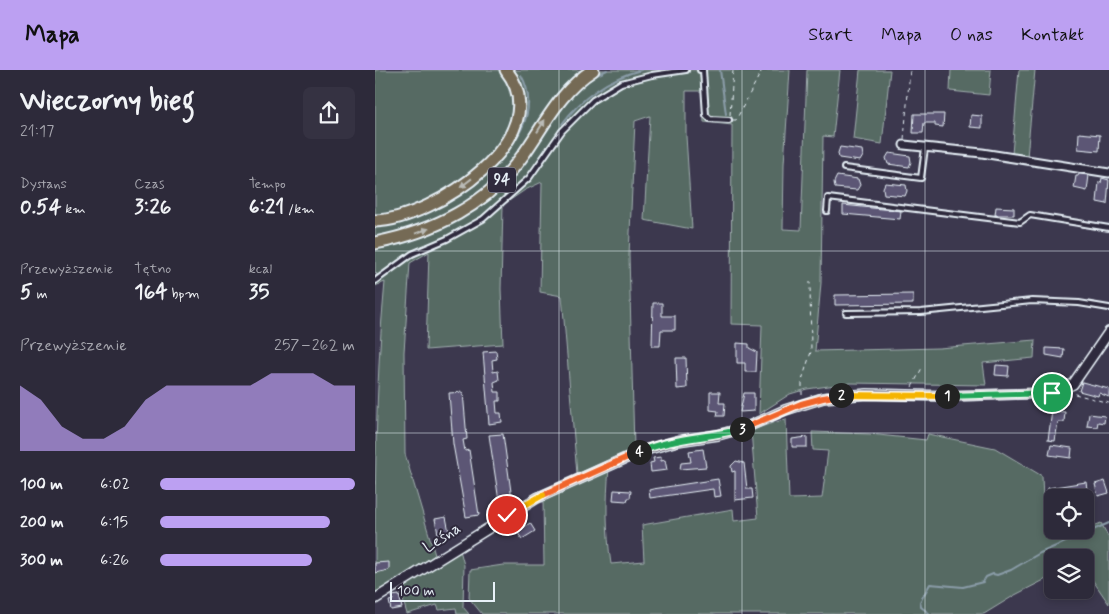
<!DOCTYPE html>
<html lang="pl">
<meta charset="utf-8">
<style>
:root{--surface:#2d2a3a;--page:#353242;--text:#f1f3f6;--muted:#a7a7af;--line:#484654;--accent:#bca0f2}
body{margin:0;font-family:Mynerve,sans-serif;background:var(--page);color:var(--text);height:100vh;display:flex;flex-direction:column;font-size:19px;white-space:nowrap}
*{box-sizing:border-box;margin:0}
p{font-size:16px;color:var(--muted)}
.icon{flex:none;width:28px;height:28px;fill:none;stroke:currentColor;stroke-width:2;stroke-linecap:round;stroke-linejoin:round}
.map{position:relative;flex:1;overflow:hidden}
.details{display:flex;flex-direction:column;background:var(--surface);width:375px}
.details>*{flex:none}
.controls{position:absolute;left:669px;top:419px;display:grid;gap:10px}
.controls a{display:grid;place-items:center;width:50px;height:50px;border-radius:8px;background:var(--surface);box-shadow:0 2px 8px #0003,0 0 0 1px var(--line);font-size:25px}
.scale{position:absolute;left:15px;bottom:12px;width:105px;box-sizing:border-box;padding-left:5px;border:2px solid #e8f1f8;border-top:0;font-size:14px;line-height:18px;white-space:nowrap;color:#e8f1f8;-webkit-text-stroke:4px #2f2a3d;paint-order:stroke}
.pin{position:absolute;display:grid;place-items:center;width:42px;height:42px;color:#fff;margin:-21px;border:2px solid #fff;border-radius:50%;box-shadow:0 1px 5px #0007}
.km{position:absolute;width:25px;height:25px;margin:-12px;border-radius:50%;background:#222;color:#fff;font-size:14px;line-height:25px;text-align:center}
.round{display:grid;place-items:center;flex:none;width:52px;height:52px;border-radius:8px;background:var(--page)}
.head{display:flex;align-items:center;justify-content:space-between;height:85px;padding:0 20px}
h1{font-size:28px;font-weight:700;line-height:38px}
.metrics{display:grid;grid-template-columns:repeat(3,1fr);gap:8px;height:85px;padding:5px 20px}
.metrics div{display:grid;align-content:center}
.metrics b{font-size:21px;font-weight:700}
.metrics small{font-size:14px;font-weight:400}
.metrics p{font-size:14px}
.chart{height:140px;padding:10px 20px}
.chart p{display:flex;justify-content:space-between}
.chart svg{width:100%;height:90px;margin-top:5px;fill:var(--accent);opacity:.7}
ul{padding:0 20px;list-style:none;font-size:16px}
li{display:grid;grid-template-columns:80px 60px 1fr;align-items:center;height:38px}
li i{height:12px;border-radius:6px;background:var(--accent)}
header{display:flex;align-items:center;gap:30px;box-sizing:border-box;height:70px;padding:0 25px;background:var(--accent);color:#111}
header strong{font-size:24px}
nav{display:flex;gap:28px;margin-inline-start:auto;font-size:18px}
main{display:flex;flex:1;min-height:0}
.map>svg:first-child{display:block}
</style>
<header>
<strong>Mapa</strong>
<nav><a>Start</a><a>Mapa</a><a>O nas</a><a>Kontakt</a></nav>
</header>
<main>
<section class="details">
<div class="head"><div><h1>Wieczorny bieg</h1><p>21:17</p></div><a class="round"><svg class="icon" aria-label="share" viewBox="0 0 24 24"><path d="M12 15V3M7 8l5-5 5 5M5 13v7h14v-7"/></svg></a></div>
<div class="metrics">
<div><p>Dystans</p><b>0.54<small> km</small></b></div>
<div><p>Czas</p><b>3:26</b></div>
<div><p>Tempo</p><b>6:21<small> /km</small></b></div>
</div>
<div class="metrics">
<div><p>Przewyższenie</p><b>5<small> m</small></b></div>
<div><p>Tętno</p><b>164<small> bpm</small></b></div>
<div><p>kcal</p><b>35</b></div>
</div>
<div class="chart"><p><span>Przewyższenie</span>257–262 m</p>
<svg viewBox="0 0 160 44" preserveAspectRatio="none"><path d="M0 44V12L10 19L20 32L30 38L40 38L50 32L60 19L70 12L80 12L90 12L100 12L110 12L120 6L130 6L140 6L150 12L160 12V44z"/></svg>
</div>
<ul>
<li><b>100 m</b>6:02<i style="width:100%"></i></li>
<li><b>200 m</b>6:15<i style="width:87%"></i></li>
<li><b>300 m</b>6:26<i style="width:78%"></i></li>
</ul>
</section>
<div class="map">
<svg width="734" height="544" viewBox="0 0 734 544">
<rect width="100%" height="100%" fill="#3c384e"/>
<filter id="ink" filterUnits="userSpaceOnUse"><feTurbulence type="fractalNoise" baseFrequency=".02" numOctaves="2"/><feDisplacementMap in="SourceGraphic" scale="10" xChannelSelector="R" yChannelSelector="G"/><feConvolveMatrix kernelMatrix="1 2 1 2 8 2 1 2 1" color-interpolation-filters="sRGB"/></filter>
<g filter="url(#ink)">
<g fill="#576b64" stroke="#a0aeae">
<polygon points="0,0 126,0 140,23 134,63 95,106 37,139 0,148"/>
<path d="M137,0H211C169,53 130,114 69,147C49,158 22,163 0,169V155L35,147L127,84C149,58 157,30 137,0Z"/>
<path d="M226,0H415L409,94L408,159L426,160L432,0H465L458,67L448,66L446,213L440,281L564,278L660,270L659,288L608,293L611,315L475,313L432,319L415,324L384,344L387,255L356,254L357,55L329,52L327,21H311V66L317,159L269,150L275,46L260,51L254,185L259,378L202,404L187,226L165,222L167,112L150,120L128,135L126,219L128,274L51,280L54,182L35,193L29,282L30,384L60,485L0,524C0,420 0,316 10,212L0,216V206L2,204L0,202V177L94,143L194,25Z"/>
<polygon points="485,0 515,0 507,74 478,69"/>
<polygon points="576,0 616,0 614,25 575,21"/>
<polygon points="644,0 660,0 652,87 637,84"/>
<path d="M411,349L414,429L447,428L453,381L438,380L437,362L494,364L551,370L553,364L620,378L667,406L668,431L678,460H683L688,469L726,453L734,468V534L710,499V488H678L677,506L640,525L609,544H107L94,528L95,500L128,495H169L168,429L234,398C231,431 231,461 236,494L269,491L267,455L358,439L359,451L383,448L376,360Z"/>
<polygon points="85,480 89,495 88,537 94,544 82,544 81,538 64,540 62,535 32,544 24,516"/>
</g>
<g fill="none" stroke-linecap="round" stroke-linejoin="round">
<g stroke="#8a9ca8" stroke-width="2">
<polyline points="345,0 351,44"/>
<polyline points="216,8 232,0"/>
<path d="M187,54C206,28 234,8 266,0"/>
<path d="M114,100C140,76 166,41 146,5"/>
<path d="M0,157C36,154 72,136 99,113"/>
<path d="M0,179C45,169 83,155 119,125"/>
<polyline points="555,544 546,537 545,532 555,514 588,517 608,512 611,507 618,504 622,505 636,500 665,483 734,453"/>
</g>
</g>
<g fill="#5c5774" stroke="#e8f1f8">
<polygon points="539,44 569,44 568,57 560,56 560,53 549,53 548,63 538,63"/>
<polygon points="596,45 607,46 607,58 595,57"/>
<polygon points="704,63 725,65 724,81 703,79"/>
<polygon points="465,77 487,80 488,86 485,91 464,88 463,83"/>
<polygon points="514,83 535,86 536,92 534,97 513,94 511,88"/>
<polygon points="704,104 714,105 712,121 699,118 701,106 703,106"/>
<polygon points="462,106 483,109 485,115 482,120 460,118 459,112"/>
<polygon points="727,108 734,110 732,134 722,132 724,112 726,113"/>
<polygon points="510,113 531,115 532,121 530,126 509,124 508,118"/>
<polygon points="468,135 526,141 525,149 468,144"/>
<polygon points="621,137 639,138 639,145 620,145"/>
<polygon points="538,224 538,234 460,235 460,225"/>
<polygon points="278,233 287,233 287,246 300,246 300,260 286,260 285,276 277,276"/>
<polygon points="362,273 374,274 374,278 382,282 381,302 370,302 370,293 362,293"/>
<polygon points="671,278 689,279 688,288 671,285"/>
<polygon points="121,281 122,289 117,290 118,302 123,301 124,310 119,312 120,322 125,322 125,331 121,331 122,343 126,343 127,352 114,354 108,282"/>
<polygon points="301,288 311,288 312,318 302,319"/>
<polygon points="621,295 634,296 633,306 620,305"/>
<polygon points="707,312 734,319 734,327 724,323 723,326 704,321"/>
<polygon points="88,322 92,369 88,370 90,381 94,380 104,445 91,447 78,374 74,323"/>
<polygon points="335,322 345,322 344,333 350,333 349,346 342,346 343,341 335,340"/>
<polygon points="369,323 379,323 379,341 365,342"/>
<polygon points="677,341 690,342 689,352 683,352 680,371 673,370"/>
<polygon points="714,344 730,346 729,353 723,352 722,357 712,356"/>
<polygon points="128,364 137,429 124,431 114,365"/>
<polygon points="432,367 432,377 417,377 417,369"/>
<polygon points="676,375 697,378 696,388 674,385"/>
<polygon points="328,379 331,397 305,399 306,393 316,392 314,381"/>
<polygon points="286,387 286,391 290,390 292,400 276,402 275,393 279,392 278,388"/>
<polygon points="361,391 369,393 372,419 377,419 378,428 360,430 360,401 357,402 356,396"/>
<polygon points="343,409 346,426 339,427 338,419 275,428 274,420 278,419"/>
<polygon points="730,411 734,423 723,426 720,414"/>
<polygon points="711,412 713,427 706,428 705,424 696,425 695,423 673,428 673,418"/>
<polygon points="239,420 256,421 255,428 253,428 252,431 238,430"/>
<polygon points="71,447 74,462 63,464 60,449"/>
<polygon points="155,453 160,461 147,469 142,462"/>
<polygon points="14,492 14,500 0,503 0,493"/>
<polygon points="24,525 27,538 16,540 14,531 18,530 17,526"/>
</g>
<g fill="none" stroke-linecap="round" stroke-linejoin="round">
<g stroke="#e8f1f8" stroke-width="8">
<g id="service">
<polyline points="325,0 328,0 331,45 335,49 354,50"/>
<polyline points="469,98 546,108 550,78"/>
<polyline points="452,141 453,128 645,152 655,145 734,158"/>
<polyline points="0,211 37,184 72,169 108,149 154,108 187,61 218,30 246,13 277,5 311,0"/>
<polyline points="471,243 546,242 657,231 704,233 734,238"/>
</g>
</g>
<g stroke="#e8f1f8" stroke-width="11">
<polyline id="minor" points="529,75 607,83 734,103"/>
</g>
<g stroke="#e8f1f8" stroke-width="12">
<polyline id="tertiary" points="0,529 162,428 267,381 302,371 343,365 372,357 410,340 448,328 492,324 573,326 677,323 698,314 734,262"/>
</g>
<g stroke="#e8f1f8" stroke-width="15">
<g id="trunk">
<path d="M0,151C59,149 184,67 131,0"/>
<path d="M0,173C58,162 113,135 148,85C170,54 185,21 218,0"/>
</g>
</g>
<g stroke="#e8f1f8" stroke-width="1" stroke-dasharray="4 4" stroke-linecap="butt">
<polyline points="355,45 358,0"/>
<polyline points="358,50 361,50 387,0"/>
<polyline points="529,69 535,0"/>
<polyline points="537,317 548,296"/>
<polyline points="700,324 734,333"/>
<polyline points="427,325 427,310 436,282 435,212"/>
</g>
<use href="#service" stroke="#2f2a3d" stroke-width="4"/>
<use href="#minor" stroke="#2f2a3d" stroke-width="7"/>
<use href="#tertiary" stroke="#2f2a3d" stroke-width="9"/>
<use href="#trunk" stroke="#756b55" stroke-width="11"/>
</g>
<defs><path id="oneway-solid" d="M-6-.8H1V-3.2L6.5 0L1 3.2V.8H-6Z" transform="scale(1.25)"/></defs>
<g fill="#babbb7">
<use href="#oneway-solid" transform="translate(166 56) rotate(-58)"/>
<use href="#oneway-solid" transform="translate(91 113) rotate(142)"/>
<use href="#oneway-solid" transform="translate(47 161) rotate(-20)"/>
</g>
</g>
<g fill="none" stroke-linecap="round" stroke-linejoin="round" filter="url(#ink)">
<g stroke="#fff" stroke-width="10">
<polyline id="split-1" points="572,326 677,323"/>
</g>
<g stroke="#fff" stroke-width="10">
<polyline id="split-2" points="466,325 572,326"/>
</g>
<g stroke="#fff" stroke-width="10">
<polyline id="split-3" points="367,359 426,334 448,328 466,325"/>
</g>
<g stroke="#fff" stroke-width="10">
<path id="split-4" d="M264,382C296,368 333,368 367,359"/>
</g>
<g stroke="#fff" stroke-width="10">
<polyline id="split-5" points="168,425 264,382"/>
</g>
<g stroke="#fff" stroke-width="10">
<polyline id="split-6" points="132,445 168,425"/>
</g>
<use href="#split-1" stroke="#22a559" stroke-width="6"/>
<use href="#split-2" stroke="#f5b400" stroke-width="6"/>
<use href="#split-3" stroke="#f0652b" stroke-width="6"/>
<use href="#split-4" stroke="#22a559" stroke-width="6"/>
<use href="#split-5" stroke="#f0652b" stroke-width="6"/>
<use href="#split-6" stroke="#f5b400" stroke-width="6"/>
</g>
<path fill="none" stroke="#e8f1f8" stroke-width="1" stroke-opacity="0.55" d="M184,0V544M367,0V544M550,0V544M0,181H734M0,363H734"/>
<g text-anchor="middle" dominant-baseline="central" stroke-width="4" stroke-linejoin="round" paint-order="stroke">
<rect fill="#2f2a3d" stroke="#b0b5c0" stroke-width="1" x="113" y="97.5" width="28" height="25" rx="4"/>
<g font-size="15" font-weight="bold" fill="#e8f1f8">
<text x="127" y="110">94</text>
</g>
<g font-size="16" fill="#e8f1f8" stroke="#2f2a3d">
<text transform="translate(67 468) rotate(-33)">Leśna</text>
</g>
</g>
</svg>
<div class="controls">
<a><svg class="icon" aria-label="locate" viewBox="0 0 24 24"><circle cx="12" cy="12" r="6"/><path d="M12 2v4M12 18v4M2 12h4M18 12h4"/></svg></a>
<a><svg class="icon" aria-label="layers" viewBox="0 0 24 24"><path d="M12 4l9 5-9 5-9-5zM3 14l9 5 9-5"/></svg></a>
</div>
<div class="scale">100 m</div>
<div class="pin" style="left:677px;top:323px;background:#1e9e55"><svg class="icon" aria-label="arrive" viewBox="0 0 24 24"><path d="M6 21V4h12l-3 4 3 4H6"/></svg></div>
<div class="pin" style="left:132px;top:445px;background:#d93025"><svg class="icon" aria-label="check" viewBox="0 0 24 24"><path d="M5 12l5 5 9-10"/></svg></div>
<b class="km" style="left:572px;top:326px">1</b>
<b class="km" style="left:466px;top:325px">2</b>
<b class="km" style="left:367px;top:359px">3</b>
<b class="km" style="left:264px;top:382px">4</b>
</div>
</main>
